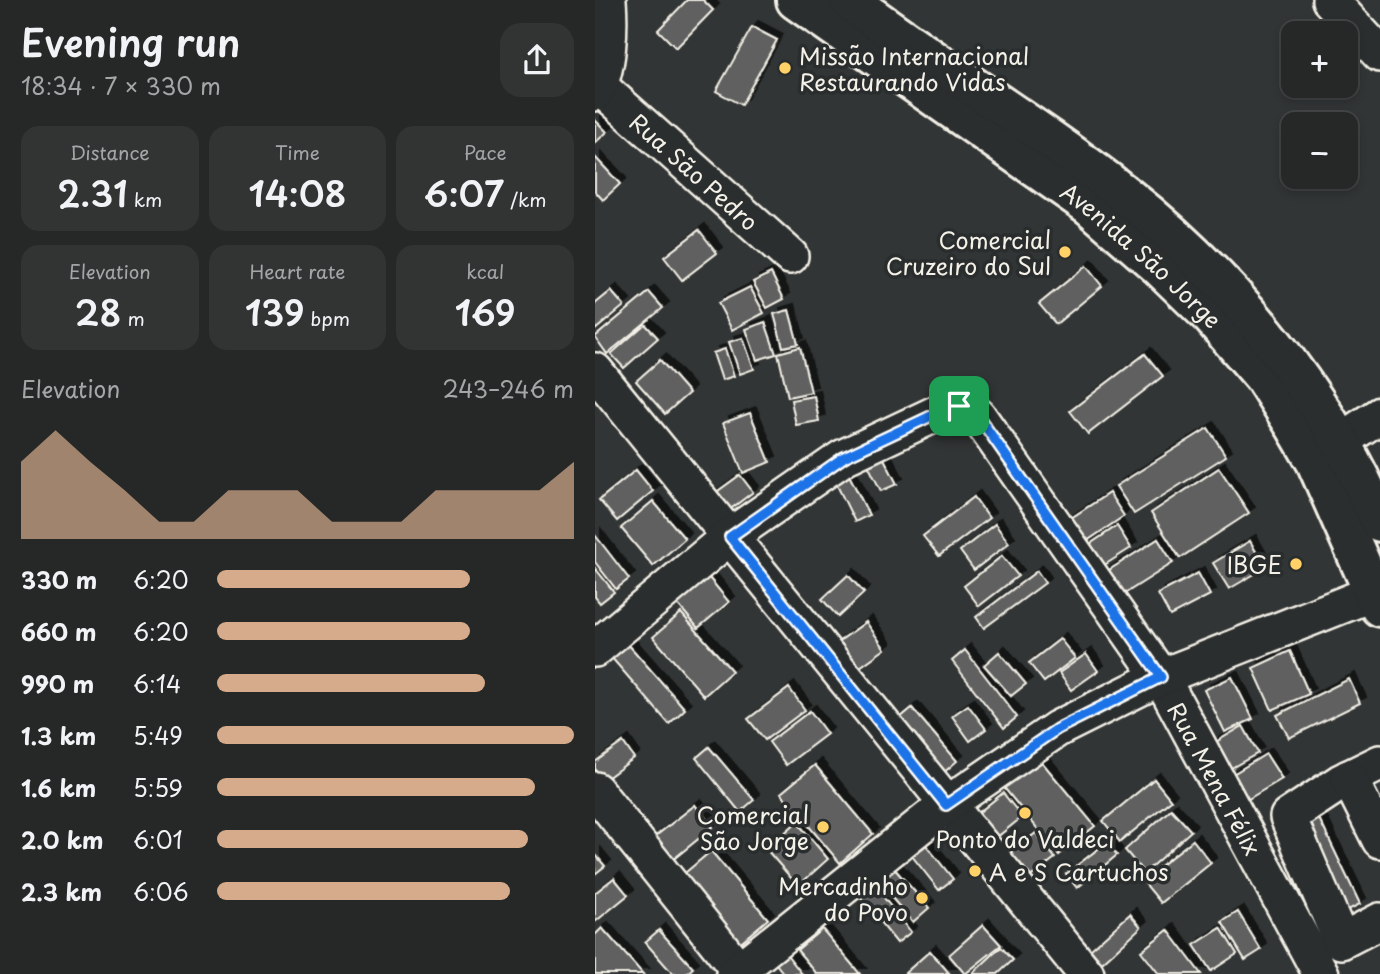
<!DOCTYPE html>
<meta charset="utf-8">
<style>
:root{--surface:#262828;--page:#323434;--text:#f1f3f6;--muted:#a4a6a8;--line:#424445;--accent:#d6ab8b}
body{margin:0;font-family:"Playpen Sans",sans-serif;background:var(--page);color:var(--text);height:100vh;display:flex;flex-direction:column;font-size:26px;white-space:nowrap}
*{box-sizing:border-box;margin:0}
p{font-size:23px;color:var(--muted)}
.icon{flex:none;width:38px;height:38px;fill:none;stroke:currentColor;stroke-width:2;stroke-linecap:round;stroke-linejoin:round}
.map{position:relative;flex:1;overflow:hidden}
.drawer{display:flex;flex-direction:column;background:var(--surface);width:595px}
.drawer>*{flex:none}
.buttons{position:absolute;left:686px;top:21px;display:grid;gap:14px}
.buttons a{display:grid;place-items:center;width:77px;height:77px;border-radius:14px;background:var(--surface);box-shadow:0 4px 10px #0003,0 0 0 2px var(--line);font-size:35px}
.pin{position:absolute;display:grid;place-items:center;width:60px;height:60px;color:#fff;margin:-30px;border-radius:14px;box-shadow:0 4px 10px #0006}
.round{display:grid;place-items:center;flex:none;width:74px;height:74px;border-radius:21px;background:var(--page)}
.overview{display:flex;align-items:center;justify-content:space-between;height:119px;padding:0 21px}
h1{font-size:38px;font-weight:600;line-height:52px}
.stats{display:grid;grid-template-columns:repeat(3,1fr);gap:10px;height:119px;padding:7px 21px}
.stats div{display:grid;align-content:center;border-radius:18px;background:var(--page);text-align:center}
.stats b{font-size:35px;font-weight:600}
.stats small{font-size:19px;font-weight:400}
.stats p{font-size:19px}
.chart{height:196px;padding:14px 21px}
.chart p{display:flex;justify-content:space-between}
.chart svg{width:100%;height:126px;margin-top:7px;fill:var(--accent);opacity:.7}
ul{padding:0 21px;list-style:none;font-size:23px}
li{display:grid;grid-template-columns:112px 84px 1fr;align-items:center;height:52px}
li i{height:18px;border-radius:9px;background:var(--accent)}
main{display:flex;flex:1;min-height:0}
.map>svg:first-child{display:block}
</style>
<main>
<section class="drawer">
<div class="overview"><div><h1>Evening run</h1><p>18:34 · 7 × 330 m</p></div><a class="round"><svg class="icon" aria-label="share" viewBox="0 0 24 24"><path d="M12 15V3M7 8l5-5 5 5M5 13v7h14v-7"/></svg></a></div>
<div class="stats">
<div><p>Distance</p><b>2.31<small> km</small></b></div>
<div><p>Time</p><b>14:08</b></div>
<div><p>Pace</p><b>6:07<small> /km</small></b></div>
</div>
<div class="stats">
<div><p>Elevation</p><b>28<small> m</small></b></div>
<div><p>Heart rate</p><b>139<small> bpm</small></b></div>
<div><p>kcal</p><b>169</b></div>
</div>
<div class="chart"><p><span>Elevation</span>243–246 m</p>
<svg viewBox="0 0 160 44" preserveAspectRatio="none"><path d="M0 44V17L10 6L20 17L30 27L40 38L50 38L60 27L70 27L80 27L90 38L100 38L110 38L120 27L130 27L140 27L150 27L160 17V44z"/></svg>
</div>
<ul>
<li><b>330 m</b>6:20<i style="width:71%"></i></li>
<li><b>660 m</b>6:20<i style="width:71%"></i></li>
<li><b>990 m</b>6:14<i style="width:75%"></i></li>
<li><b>1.3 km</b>5:49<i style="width:100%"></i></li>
<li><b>1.6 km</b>5:59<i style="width:89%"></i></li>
<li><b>2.0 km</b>6:01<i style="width:87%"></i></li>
<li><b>2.3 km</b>6:06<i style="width:82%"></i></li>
</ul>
</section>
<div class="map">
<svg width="785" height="974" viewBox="0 0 785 974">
<defs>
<filter id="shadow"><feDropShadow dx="6" dy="-6" stdDeviation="0" flood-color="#0009"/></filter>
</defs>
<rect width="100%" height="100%" fill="#323535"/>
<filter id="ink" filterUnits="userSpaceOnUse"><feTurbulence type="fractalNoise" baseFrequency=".0143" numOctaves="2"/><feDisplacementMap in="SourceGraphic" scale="14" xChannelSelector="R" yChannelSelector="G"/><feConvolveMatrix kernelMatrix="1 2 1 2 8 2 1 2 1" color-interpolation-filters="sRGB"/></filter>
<g filter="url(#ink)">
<g fill="#5f605f" stroke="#f4f1e8" stroke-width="2" filter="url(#shadow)">
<polygon points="92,0 108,0 118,10 81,48 63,30"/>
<polygon points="157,27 182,40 146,105 121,91"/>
<polygon points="0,120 12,132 0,143"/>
<polygon points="0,157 25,184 8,200 0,191"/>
<polygon points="104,230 122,253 87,280 69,257"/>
<polygon points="491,266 507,286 461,324 444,304"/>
<polygon points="176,273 189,299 172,308 158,282"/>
<polygon points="155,287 169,313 137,330 123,303"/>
<polygon points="16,291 29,306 0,330 0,304"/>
<polygon points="54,292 68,308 12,354 0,337"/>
<polygon points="194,310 203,344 188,347 179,314"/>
<polygon points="170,322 181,354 162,360 151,329"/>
<polygon points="50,324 63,338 29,368 16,354"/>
<polygon points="148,338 159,369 145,374 134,342"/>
<polygon points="205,347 216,392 193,397 183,353"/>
<polygon points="130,349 139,376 127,380 118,353"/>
<polygon points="550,354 568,376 493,434 475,411"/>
<polygon points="65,360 94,393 70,414 41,381"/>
<polygon points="219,396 224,421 201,425 196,400"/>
<polygon points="155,413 175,462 148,473 128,423"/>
<polygon points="613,428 631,456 539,514 521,486"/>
<polygon points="284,449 302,484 286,491 269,457"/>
<polygon points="249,465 274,515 260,522 235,471"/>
<polygon points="624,468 654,513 585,558 556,513"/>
<polygon points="41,470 58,491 22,521 4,500"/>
<polygon points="145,475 158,492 125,517 112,499"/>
<polygon points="514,493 529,516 480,549 464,526"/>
<polygon points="379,497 394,518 344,556 328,536"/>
<polygon points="58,501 90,539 58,566 26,528"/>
<polygon points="400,524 414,543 379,570 365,551"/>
<polygon points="522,526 536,548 497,573 483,552"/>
<polygon points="0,535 34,579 21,589 0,562"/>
<polygon points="563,539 578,563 518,601 503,577"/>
<polygon points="655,541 670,568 634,589 618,563"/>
<polygon points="407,556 423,576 384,606 369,586"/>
<polygon points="0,568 19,592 5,603 0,597"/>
<polygon points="442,571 450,583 389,628 381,617"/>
<polygon points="110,573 134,602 103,628 78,599"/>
<polygon points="603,573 615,595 575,616 563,594"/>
<polygon points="253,575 269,593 243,617 227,599"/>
<polygon points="86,613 137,671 109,696 58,637"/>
<polygon points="271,622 290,649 251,677 232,650"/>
<polygon points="465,639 480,658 449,682 434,663"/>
<polygon points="32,643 90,709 74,724 16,657"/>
<polygon points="370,650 422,717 409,728 357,661"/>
<polygon points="695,651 714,694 677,710 658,668"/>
<polygon points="404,652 431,684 416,696 389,665"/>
<polygon points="491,654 503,671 476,690 464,673"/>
<polygon points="637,677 658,719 630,732 609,690"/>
<polygon points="754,679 765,703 694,738 682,715"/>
<polygon points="194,688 210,710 170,740 153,719"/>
<polygon points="373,705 391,729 375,741 357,716"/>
<polygon points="317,708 362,761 338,782 293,728"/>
<polygon points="215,711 232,734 191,765 174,742"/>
<polygon points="648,726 663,753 624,775 609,749"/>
<polygon points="28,742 39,758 4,784 0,779 0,762"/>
<polygon points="114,747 159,800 145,812 101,758"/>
<polygon points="671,754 687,779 640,807 625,782"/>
<polygon points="441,755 500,826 464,855 406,784"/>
<polygon points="220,765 278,834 245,863 186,793"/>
<polygon points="559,779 576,800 525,842 508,821"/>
<polygon points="408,793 427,817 396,842 377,818"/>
<polygon points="100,805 118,827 70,866 52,843"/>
<polygon points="718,806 765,904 729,922 682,823"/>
<polygon points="576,809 596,831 549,873 530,850"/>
<polygon points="202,822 233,859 203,886 171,849"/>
<polygon points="441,833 460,858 425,885 405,860"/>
<polygon points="598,840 616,863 566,903 547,880"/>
<polygon points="512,842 522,855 482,888 471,874"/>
<polygon points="331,845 358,879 344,890 317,856"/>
<polygon points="116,851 173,919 141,946 84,878"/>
<polygon points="0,854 10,866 0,874"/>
<polygon points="297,866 334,908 318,922 281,880"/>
<polygon points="19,878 33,895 0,922 0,893"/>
<polygon points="277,883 316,932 302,943 263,895"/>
<polygon points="643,912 666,950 650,960 627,922"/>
<polygon points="535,914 546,927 507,963 495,950"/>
<polygon points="388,925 406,945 370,974 354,955"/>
<polygon points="7,928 48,974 0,974 0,935"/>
<polygon points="626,928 642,954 616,971 599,945"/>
<polygon points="227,929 265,974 222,974 202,950"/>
<polygon points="64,930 98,968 91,974 78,974 50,942"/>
<polygon points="573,930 606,974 564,974 546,951"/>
<polygon points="406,947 418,960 403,974 377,974"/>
<polygon points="189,951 207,974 189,974 178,960"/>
<polygon points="335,951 355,974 309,974"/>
</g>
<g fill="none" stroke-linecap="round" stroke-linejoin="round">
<g stroke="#f4f1e8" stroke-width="40">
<g id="minor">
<polyline points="735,0 785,54"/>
<path id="s1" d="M4,86L195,256"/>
<path d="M0,93C14,71 15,26 13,0"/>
<polyline points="0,371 491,974"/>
<polyline points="744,442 785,415"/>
<path id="s2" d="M0,649L135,536L249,457L353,408C366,405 373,407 383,416L566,677L726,974"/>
<polyline points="785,763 746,782 693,817 746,941 785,921"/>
<polyline points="754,778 785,840"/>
<polyline points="0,790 147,974"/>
<polyline points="139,974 351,805 462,729 566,677 778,593"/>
</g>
</g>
<g stroke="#f4f1e8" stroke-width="44">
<g id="major">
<path id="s3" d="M201,0L494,205L564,266L617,317L668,376L700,426L721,462L785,607"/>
<path d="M254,0C344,68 442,125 530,195C637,279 732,396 785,522"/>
</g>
</g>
<use href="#minor" stroke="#2a2d2e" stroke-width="35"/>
<use href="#major" stroke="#2a2d2e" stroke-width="38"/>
</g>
</g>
<g fill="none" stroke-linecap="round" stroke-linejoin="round" filter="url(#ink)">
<g stroke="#fff" stroke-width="14">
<polygon id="route" points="364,406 374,408 383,416 566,677 462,729 351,805 135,537 249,457 353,408"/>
</g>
<use href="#route" stroke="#1a73e8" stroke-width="9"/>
</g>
<g fill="#ffd166" stroke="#2a2d2e" stroke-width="2.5">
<circle cx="190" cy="68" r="7"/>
<circle cx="470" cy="252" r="7"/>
<circle cx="701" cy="564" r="7"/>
<circle cx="430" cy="813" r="7"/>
<circle cx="228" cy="827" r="7"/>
<circle cx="380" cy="871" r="7"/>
<circle cx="327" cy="898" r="7"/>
</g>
<g text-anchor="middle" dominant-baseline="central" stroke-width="7" stroke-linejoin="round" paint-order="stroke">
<g font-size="23" fill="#f4f1e8" stroke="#2a2d2e" text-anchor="end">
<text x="204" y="55" text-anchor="start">Missão Internacional<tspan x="204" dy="26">Restaurando Vidas</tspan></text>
<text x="456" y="239">Comercial<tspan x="456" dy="26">Cruzeiro do Sul</tspan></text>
<text x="687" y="564">IBGE</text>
<text x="214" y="814">Comercial<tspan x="214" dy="26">São Jorge</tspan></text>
<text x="430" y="838" text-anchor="middle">Ponto do Valdeci</text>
<text x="394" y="871" text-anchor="start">A e S Cartuchos</text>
<text x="313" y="885">Mercadinho<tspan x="313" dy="26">do Povo</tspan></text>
</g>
<g font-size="23" fill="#f4f1e8" stroke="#2a2d2e">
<text stroke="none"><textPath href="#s1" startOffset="128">Rua São Pedro</textPath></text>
<text stroke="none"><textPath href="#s3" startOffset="430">Avenida São Jorge</textPath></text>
<text stroke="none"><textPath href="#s2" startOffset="896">Rua Mena Félix</textPath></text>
</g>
</g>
</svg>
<div class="buttons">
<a>+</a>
<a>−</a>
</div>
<div class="pin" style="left:364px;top:406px;background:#1e9e55"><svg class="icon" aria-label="arrive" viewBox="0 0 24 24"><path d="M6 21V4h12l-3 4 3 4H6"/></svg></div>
</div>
</main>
